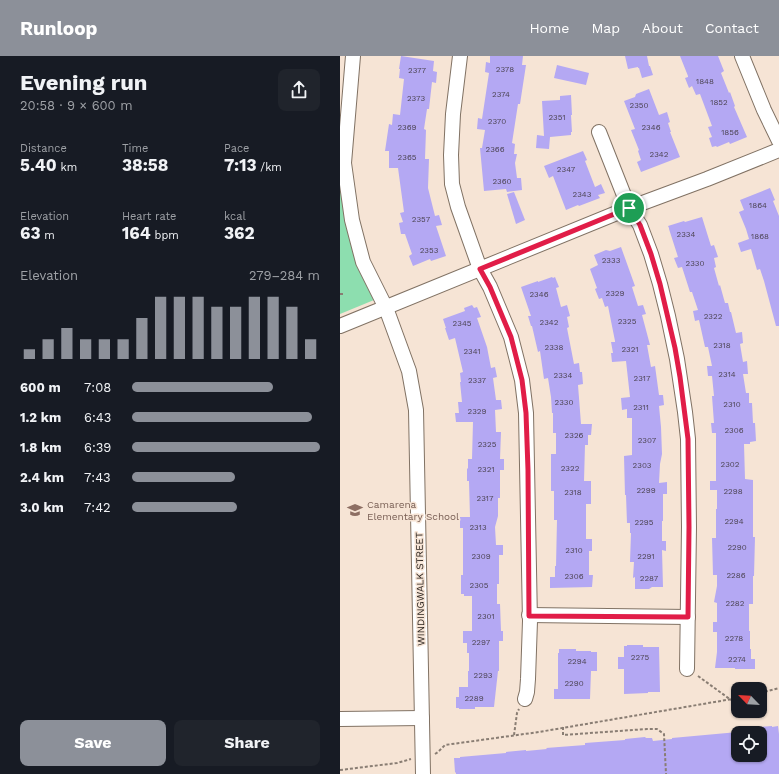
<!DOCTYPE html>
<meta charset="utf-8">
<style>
:root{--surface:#171b24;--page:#20242c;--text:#f1f3f6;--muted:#9ea1a6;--accent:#8c9099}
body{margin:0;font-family:"Work Sans",sans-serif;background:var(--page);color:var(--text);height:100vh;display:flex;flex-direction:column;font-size:15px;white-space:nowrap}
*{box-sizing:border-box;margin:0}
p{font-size:13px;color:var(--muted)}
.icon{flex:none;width:22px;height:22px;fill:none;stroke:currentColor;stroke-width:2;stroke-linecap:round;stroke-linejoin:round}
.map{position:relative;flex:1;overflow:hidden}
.panel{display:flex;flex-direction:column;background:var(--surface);width:340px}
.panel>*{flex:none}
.needle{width:26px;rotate:295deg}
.fabs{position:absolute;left:391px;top:626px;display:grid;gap:8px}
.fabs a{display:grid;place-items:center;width:36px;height:36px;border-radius:8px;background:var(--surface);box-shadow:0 1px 3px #0004;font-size:20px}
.pin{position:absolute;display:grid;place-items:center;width:34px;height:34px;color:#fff;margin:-17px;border:2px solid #fff;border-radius:50%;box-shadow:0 1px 4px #0007}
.round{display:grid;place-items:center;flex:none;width:42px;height:42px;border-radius:8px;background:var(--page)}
.head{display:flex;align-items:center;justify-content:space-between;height:68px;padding:0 20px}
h1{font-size:22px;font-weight:700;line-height:30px}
.stats{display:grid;grid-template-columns:repeat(3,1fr);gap:6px;height:68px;padding:4px 20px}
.stats div{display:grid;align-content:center}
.stats b{font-size:17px;font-weight:700}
.stats small{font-size:11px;font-weight:400}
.stats p{font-size:11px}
.chart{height:112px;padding:8px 20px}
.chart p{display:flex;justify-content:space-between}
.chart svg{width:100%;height:72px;margin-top:4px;stroke:var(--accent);stroke-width:6}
.action{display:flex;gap:8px;margin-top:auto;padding:8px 20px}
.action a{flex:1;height:46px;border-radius:8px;background:var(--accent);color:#fff;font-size:16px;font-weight:700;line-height:46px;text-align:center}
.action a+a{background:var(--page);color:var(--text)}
ul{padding:0 20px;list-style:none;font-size:13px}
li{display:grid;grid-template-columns:64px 48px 1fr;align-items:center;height:30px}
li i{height:10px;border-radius:5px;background:var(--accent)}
header{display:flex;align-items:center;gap:24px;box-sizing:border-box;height:56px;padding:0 20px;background:var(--accent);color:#fff}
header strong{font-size:19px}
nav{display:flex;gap:22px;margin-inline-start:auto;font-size:14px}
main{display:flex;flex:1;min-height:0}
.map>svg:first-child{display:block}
</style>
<header>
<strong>Runloop</strong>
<nav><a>Home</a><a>Map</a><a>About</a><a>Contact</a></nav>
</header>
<main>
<section class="panel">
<div class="head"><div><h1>Evening run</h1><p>20:58 · 9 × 600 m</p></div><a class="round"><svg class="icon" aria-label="share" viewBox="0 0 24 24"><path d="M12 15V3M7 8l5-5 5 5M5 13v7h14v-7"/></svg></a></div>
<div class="stats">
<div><p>Distance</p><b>5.40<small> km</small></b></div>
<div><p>Time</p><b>38:58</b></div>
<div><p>Pace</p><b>7:13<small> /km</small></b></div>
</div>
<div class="stats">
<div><p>Elevation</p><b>63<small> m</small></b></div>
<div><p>Heart rate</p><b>164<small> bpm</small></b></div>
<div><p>kcal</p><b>362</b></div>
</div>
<div class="chart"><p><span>Elevation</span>279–284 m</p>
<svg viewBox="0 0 160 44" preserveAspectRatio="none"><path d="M5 44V38M15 44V32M25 44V25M35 44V32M45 44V32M55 44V32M65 44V19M75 44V6M85 44V6M95 44V6M105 44V12M115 44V12M125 44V6M135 44V6M145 44V12M155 44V32"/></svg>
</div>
<ul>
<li><b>600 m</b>7:08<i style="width:75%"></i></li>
<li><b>1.2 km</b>6:43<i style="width:96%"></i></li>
<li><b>1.8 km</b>6:39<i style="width:100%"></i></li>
<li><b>2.4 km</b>7:43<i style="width:55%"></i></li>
<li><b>3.0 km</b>7:42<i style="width:56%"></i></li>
</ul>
<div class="action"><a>Save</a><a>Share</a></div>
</section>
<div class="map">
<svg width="439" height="718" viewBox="0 0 439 718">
<rect width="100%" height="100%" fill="#f6e4d5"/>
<polygon fill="#8ddeaf" points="0,124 34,244 0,258"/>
<g fill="#b4a8f3">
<polygon points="61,0 94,5 93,15 97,16 96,27 92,26 89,53 87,53 84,73 86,74 85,103 89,103 88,132 95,160 99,159 102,169 96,170 106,200 91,205 90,203 73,210 69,200 72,198 65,178 61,178 59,167 63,166 60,157 64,156 58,112 49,112 49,95 45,95 49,68 52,69 53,58 60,59 64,23 59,22 60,13 59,13"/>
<polygon points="150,0 183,0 182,9 186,9 180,48 178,48 172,87 175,88 174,98 177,98 175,107 177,122 181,122 182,134 167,136 166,133 144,135 140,92 142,92 145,74 137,73 138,62 142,63 149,17 145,16 146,6 150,7"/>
<polygon points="285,0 307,0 309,10 310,10 313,19 302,22 299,12 298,12 298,11 288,13"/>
<polygon points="340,0 378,0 384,15 381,17 389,37 390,36 395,50 394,51 407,81 390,88 389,86 377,91 376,90 372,91 369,82 372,81 368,71 372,70 360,38 356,39 352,30 349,32 345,22 348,21 348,20"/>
<polygon points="217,9 249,17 246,29 214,22"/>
<polygon points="309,33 319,59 327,56 330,66 328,67 331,76 330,76 340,101 301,116 297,106 301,104 298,95 299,94 291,74 295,73 284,45 295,41 296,38"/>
<polygon points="231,39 232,59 231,59 232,76 231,76 231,79 210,81 209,93 196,92 197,79 204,80 202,45 220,44 220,40"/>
<polygon points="243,95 247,104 245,105 255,131 261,128 265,137 258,139 260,142 239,150 238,149 226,154 213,120 209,122 204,110"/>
<polygon points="430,132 435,144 433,145 439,160 439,270 436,270 424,225 420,213 417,214 411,193 401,196 398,187 409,183 406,173 399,156 404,154 400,144"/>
<polygon points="174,136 185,164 176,168 167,138"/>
<polygon points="362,161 371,190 374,189 378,201 374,202 376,211 374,212 379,230 380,229 385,247 388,247 390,256 391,256 396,277 402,276 403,287 400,288 403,306 407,305 408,318 403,318 406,337 409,337 409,347 412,347 413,367 415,367 416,385 410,386 410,388 404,388 405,423 413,424 413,481 415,481 414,520 413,520 413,548 409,548 409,575 410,575 410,593 411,593 411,603 415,603 415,613 395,613 395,612 375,612 377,596 377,576 373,576 373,566 377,566 377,547 374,546 377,530 377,519 373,519 372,482 376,482 376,453 377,453 377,434 370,434 370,425 376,425 376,377 372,377 371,367 374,367 372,340 374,340 372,320 368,320 367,310 372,310 368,291 365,291 359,264 355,265 353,255 358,254 352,236 350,236 342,211 338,212 334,202 338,201 329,173 329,172 328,170 344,165 345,166"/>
<polygon points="281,191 295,230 292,231 298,250 303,249 306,258 302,259 310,289 307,289 311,311 315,310 319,339 323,339 324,349 319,350 321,371 322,398 320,408 319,427 327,426 327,438 323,438 323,465 322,465 322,485 326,485 326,495 322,494 323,531 312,531 309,533 295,533 295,521 293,522 294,506 290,506 291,477 290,477 290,467 287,467 286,439 285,439 284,400 292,399 292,362 287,362 287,353 282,354 281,342 290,341 286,305 272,306 271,297 273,297 271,286 275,286 275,285 268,250 265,251 262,242 259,243 255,233 257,232 250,213 258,209 254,199 266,194 270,195"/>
<polygon points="212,221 213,222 215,221 219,231 216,232 221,251 227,249 230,260 227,261 229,271 227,272 234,308 239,307 240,316 242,316 243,328 238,329 241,368 252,368 251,379 248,379 248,389 245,389 244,425 251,425 251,448 246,448 246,483 252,483 252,495 249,495 249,519 253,519 252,531 210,532 210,521 215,521 215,510 216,510 217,464 214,464 214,435 211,435 211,398 216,398 216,377 213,377 213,357 212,357 211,341 208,322 204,323 200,295 198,296 192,270 191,270 188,260 191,260 181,231 198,225 198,226"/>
<polygon points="132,249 134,252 137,251 141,261 137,262 147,291 151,312 155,311 157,321 153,322 156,344 161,344 162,353 155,354 156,376 161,376 160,403 164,403 164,414 160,414 160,442 158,442 158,460 155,471 156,489 163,489 163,499 159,499 159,528 157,528 157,548 160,548 161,575 163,575 163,585 159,585 159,615 158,615 154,651 135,651 135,653 119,653 119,652 116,652 116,641 119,641 119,631 128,631 128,615 129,615 129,597 127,597 127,587 123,587 123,575 132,575 132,540 124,540 124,538 121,538 121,519 123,519 123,472 120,472 120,461 130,461 129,425 127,425 127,413 128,412 128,403 132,403 133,366 116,366 115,357 119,357 118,346 122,346 120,326 121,326 120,317 123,316 115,282 109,284 105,272 106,272 103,263 125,255 124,252"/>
<polygon points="287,589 303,589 303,591 319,591 320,636 308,636 308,637 284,638 284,613 278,613 278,601 284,601 284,590 287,590"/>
<polygon points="219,593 236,593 236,595 251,595 251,596 257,596 257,615 251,615 250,643 214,643 214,633 218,633 218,597 219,597"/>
<polygon points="432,670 432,671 438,670 439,678 439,718 116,718 116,717 115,716 114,702 120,702 120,701 166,697 166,696 186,694 186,695 207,693 206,692 245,689 245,687 285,684 285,683 305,681 306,682 312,682 313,685 332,683 332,682 398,676 398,699 420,699 420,671"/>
</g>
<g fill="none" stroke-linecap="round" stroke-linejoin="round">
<g stroke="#817264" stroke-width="16">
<g id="minor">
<polyline points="13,0 4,107 12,164 23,206 46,252 69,315 76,354 83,718"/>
<polyline points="120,0 113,58 111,99 112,128 118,151 140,213 150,231 171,281 182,324 186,357 190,565 188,623 187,636 185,643"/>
<polyline points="402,0 424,54 439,85"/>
<polyline points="259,76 289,152 300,169 311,198 320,228 328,260 337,303 345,356 348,383 349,471 347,613"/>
<polyline points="0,270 289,152 367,123 439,94"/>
<polyline points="189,559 348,561"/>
<polyline points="0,663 82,662"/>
</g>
</g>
<g stroke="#897d73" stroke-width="2" stroke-dasharray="3 2" stroke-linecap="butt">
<polyline points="0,238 4,238"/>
<polyline points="358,620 391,644"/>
<polyline points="420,637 439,632"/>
<polyline points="223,671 223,679 307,673 317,673 324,678 326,718"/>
<polyline points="174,679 177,657 179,653"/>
<polyline points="95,698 98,696 105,689 199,676 398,642"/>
<polyline points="0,714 57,707 71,703"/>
</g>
<use href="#minor" stroke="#fff" stroke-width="14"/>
</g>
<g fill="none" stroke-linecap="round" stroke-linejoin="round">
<g stroke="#fff" stroke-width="8">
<polygon id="route" points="289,152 300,169 311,198 320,228 335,292 340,321 348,383 349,471 348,561 189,560 188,414 186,357 182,324 171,281 150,231 140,213"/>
</g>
<use href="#route" stroke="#e11d48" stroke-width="5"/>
</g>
<defs>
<g id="school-bare" transform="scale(1.2)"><path d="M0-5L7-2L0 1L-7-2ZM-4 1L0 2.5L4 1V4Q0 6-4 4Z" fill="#8d6e63" stroke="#f6e4d5" stroke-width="2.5" paint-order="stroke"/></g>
</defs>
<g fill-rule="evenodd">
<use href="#school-bare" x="15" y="454"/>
</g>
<g text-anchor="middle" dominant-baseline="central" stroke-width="3" stroke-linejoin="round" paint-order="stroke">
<g font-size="8" fill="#4c4453">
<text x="165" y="13">2378</text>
<text x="77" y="14">2377</text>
<text x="365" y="25">1848</text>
<text x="161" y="38">2374</text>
<text x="76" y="42">2373</text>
<text x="379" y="46">1852</text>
<text x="299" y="49">2350</text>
<text x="217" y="61">2351</text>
<text x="157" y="65">2370</text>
<text x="67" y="71">2369</text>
<text x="311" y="71">2346</text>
<text x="390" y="76">1856</text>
<text x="155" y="93">2366</text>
<text x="319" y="98">2342</text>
<text x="67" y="101">2365</text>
<text x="226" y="113">2347</text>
<text x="162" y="125">2360</text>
<text x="242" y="138">2343</text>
<text x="418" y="149">1864</text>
<text x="81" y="163">2357</text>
<text x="346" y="178">2334</text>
<text x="420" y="180">1868</text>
<text x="89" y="194">2353</text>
<text x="271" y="204">2333</text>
<text x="355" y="207">2330</text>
<text x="275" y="237">2329</text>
<text x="199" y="238">2346</text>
<text x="373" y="260">2322</text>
<text x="287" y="265">2325</text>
<text x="209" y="266">2342</text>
<text x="122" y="267">2345</text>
<text x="382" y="289">2318</text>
<text x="214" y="291">2338</text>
<text x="290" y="293">2321</text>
<text x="132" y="295">2341</text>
<text x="387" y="318">2314</text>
<text x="223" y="319">2334</text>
<text x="302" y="322">2317</text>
<text x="137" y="324">2337</text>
<text x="224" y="346">2330</text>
<text x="392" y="348">2310</text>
<text x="301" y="351">2311</text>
<text x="137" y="355">2329</text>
<text x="394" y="374">2306</text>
<text x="234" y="379">2326</text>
<text x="307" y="384">2307</text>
<text x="147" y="388">2325</text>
<text x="390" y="408">2302</text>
<text x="302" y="409">2303</text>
<text x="230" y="412">2322</text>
<text x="146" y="413">2321</text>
<text x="306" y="434">2299</text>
<text x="393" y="435">2298</text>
<text x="233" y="436">2318</text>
<text x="145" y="442">2317</text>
<text x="394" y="465">2294</text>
<text x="304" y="466">2295</text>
<text x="138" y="471">2313</text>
<text x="397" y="491">2290</text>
<text x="234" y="494">2310</text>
<text x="141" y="500">2309</text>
<text x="306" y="500">2291</text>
<text x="396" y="519">2286</text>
<text x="234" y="520">2306</text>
<text x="309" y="522">2287</text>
<text x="139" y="529">2305</text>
<text x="395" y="547">2282</text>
<text x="146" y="560">2301</text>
<text x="394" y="582">2278</text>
<text x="141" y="586">2297</text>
<text x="300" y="601">2275</text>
<text x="397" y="603">2274</text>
<text x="237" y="605">2294</text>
<text x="143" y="619">2293</text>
<text x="234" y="627">2290</text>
<text x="134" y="642">2289</text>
</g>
<g font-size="10" fill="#785e54" stroke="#f6e4d5" text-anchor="start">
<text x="27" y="448">Camarena<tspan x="27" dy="12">Elementary School</tspan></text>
</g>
<g font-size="10" fill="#2a231e" stroke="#f6e4d5">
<text transform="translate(80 533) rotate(-91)">WINDINGWALK STREET</text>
</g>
</g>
</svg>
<div class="fabs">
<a><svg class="needle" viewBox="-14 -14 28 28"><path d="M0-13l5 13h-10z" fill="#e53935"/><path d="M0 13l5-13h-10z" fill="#9ea1a6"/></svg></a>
<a><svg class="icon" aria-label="locate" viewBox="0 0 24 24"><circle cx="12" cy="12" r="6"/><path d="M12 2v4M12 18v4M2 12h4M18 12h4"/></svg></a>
</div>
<div class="pin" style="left:289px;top:152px;background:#1e9e55"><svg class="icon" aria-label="arrive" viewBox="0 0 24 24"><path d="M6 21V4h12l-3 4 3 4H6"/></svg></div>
</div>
</main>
